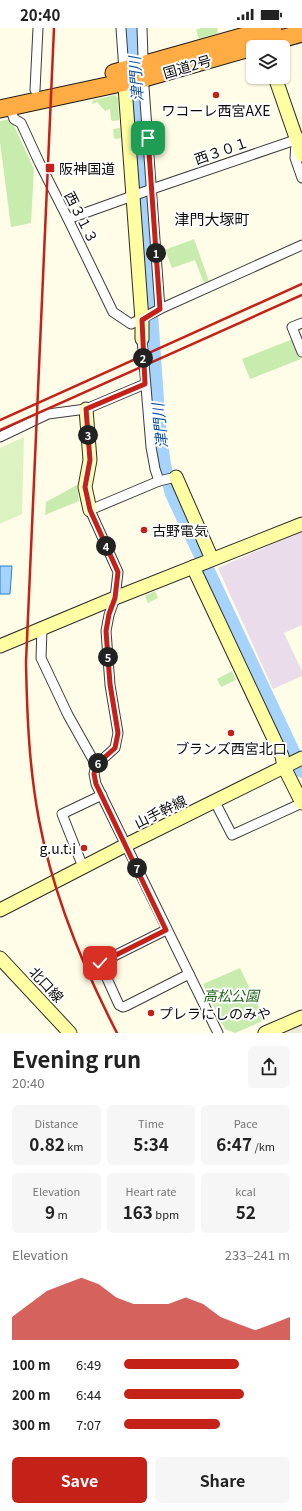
<!DOCTYPE html>
<meta charset="utf-8">
<style>
:root{--surface:#fff;--page:#f6f6f6;--text:#222;--muted:#767676;--accent:#c42118}
body{margin:0;font-family:Georgia,"Noto Sans JP",serif;background:var(--page);color:var(--text);height:100vh;display:flex;flex-direction:column;font-size:15px;white-space:nowrap}
*{box-sizing:border-box;margin:0}
p{font-size:13px;color:var(--muted)}
.icon{flex:none;width:22px;height:22px;fill:none;stroke:currentColor;stroke-width:2;stroke-linecap:round;stroke-linejoin:round}
.map{position:relative;height:1005px;overflow:hidden}
.sheet{display:flex;flex-direction:column;background:var(--surface);flex:1}
.sheet>*{flex:none}
.controls{position:absolute;left:246px;top:12px;display:grid;gap:8px}
.controls a{display:grid;place-items:center;width:44px;height:44px;border-radius:6px;background:var(--surface);box-shadow:0 1px 3px #0004;font-size:20px}
.pin{position:absolute;display:grid;place-items:center;width:34px;height:34px;color:#fff;margin:-17px;border-radius:8px;box-shadow:0 2px 6px #0006}
.km{position:absolute;width:20px;height:20px;margin:-10px;border-radius:50%;background:#222;color:#fff;font-size:11px;line-height:20px;text-align:center}
.round{display:grid;place-items:center;flex:none;width:42px;height:42px;border-radius:6px;background:var(--page)}
.head{display:flex;align-items:center;justify-content:space-between;height:68px;padding:0 12px}
h1{font-size:22px;font-weight:700;line-height:30px}
.stats{display:grid;grid-template-columns:repeat(3,1fr);gap:6px;height:68px;padding:4px 12px}
.stats div{display:grid;align-content:center;border-radius:6px;background:var(--page);text-align:center}
.stats b{font-size:17px;font-weight:700}
.stats small{font-size:11px;font-weight:400}
.stats p{font-size:11px}
.chart{height:112px;padding:8px 12px}
.chart p{display:flex;justify-content:space-between}
.chart svg{width:100%;height:72px;margin-top:4px;fill:var(--accent);opacity:.7}
.cta{display:flex;gap:8px;margin-top:auto;padding:8px 12px}
.cta a{flex:1;height:46px;border-radius:6px;background:var(--accent);color:#fff;font-size:16px;font-weight:700;line-height:46px;text-align:center}
.cta a+a{background:var(--page);color:var(--text)}
ul{padding:0 12px;list-style:none;font-size:13px}
li{display:grid;grid-template-columns:64px 48px 1fr;align-items:center;height:30px}
li i{height:10px;border-radius:5px;background:var(--accent)}
.status{display:flex;justify-content:space-between;align-items:center;height:28px;padding:0 20px;background:var(--surface);direction:ltr}
.status svg{height:11px;fill:currentColor}
.map>svg:first-child{display:block}
</style>
<div class="status"><b>20:40</b><svg viewBox="0 0 49 12"><path d="M0 12V9h3v3zM5 12V6h3v6zM10 12V3h3v9zM15 12V0h3v12zM26 1h20v11H26zM47 4h2v5h-2z"/></svg></div>
<div class="map">
<svg width="302" height="1005" viewBox="0 0 302 1005">
<rect width="100%" height="100%" fill="#fffde7"/>
<polygon fill="#eadcea" points="302,503 302,597 284,605 302,643 302,648 273,661 218,540"/>
<g fill="#c8ecae">
<polygon points="201,0 217,0 218,5 199,11 196,2"/>
<polygon points="115,67 118,70 119,92 113,93 111,92 110,81 105,83 97,74 92,76 93,72"/>
<polygon points="11,91 34,141 31,195 11,199 0,114 0,93"/>
<polygon points="120,100 121,110 115,111 114,109 113,101"/>
<polygon points="194,211 209,253 204,255 195,232 172,240 165,222"/>
<polygon points="293,311 301,331 250,351 242,331"/>
<polygon points="77,457 79,473 45,487 46,474"/>
<polygon points="155,563 158,570 148,575 145,568"/>
<polygon points="232,643 236,652 221,659 217,651"/>
<polygon points="240,940 265,992 235,1005 225,1001 203,956"/>
</g>
<polygon fill="#dcf2c0" points="24,409 22,486 0,496 0,420"/>
<polygon fill="#eeead7" points="302,997 301,1005 284,1005"/>
<polygon fill="#a6d3fc" stroke="#2780d9" points="0,538 12,538 10,566 0,566"/>
<g fill="none" stroke-linecap="round" stroke-linejoin="round">
<polyline stroke="#a6d3fc" stroke-width="14" points="131,0 159,400 164,437 172,466 302,743"/>
<g stroke="#3d3d3d" stroke-width="11">
<g id="street">
<polyline points="121,0 124,43"/>
<polyline points="142,0 144,59 160,281"/>
<polyline points="35,62 38,0"/>
<polyline points="10,79 14,91 21,95 39,134 68,191 113,284 131,296 160,281 302,217"/>
<polyline points="296,116 295,130 302,150"/>
<polyline points="68,191 152,161 301,110"/>
<polyline points="302,295 292,299 302,324"/>
<polyline points="142,311 151,419 155,441 159,453"/>
<polyline points="0,409 48,386 86,381 145,356"/>
<polyline points="176,449 159,453 90,482 118,544 115,570 109,587 106,603 110,657 118,705 115,720 96,737 94,746 96,756 218,1005"/>
<polyline points="42,601 41,630 68,687 96,737"/>
<polyline points="215,774 232,807 302,775"/>
<polyline points="83,839 62,786 102,767"/>
<polyline points="166,902 100,935 119,977 123,979 126,978 189,946"/>
</g>
</g>
<g stroke="#2c2c2c" stroke-width="15">
<g id="secondary">
<polyline points="124,45 142,292 142,311"/>
<polyline points="275,49 302,127"/>
<polyline points="86,381 90,432 85,459 90,482"/>
<polyline points="176,449 212,531"/>
<polyline points="193,539 282,728 284,739 302,775"/>
<polyline points="0,618 115,570 302,496"/>
<polyline points="0,882 126,817 302,730"/>
<polyline points="0,930 70,1005"/>
<polyline points="265,1005 302,989"/>
</g>
</g>
<g stroke="#1b1b1b" stroke-width="19">
<g id="highway">
<polyline points="114,45 273,0"/>
<polyline points="0,81 144,50 302,5"/>
</g>
</g>
<use href="#street" stroke="#fff" stroke-width="9"/>
<use href="#secondary" stroke="#fffea2" stroke-width="13"/>
<use href="#highway" stroke="#ffac45" stroke-width="17"/>
<g stroke="#c42118" stroke-width="2.5">
<path d="M54,0L26,634C27,687 29,739 39,792C53,867 82,937 117,1005"/>
<polyline points="0,392 302,256"/>
<polyline points="0,402 302,267"/>
</g>
</g>
<g fill="none" stroke-linecap="round" stroke-linejoin="round">
<g stroke="#fff" stroke-width="8">
<polyline id="route" points="100,935 166,902 96,756 94,746 96,737 115,720 118,705 110,656 106,603 109,586 115,570 118,544 90,482 85,459 90,432 86,381 145,356 142,292 160,281 148,110"/>
</g>
<use href="#route" stroke="#c42118" stroke-width="5"/>
</g>
<g fill="#c42118" stroke="#fff" stroke-width="1.5">
<circle cx="216" cy="67" r="4"/>
<rect x="45" y="135" width="10" height="10" rx="2"/>
<circle cx="144" cy="502" r="4"/>
<circle cx="231" cy="705" r="4"/>
<circle cx="84" cy="820" r="4"/>
<circle cx="151" cy="985" r="4"/>
</g>
<g text-anchor="middle" dominant-baseline="central" stroke-width="4" stroke-linejoin="round" paint-order="stroke">
<g font-size="14" fill="#0a0a0a" stroke="#fff">
<text transform="translate(187 38) rotate(-16)">国道2号</text>
<text transform="translate(221 122) rotate(-19)">西３０１</text>
<text transform="translate(82 189) rotate(63)">西３１３</text>
<text transform="translate(160 783) rotate(-26)">山手幹線</text>
<text transform="translate(47 956) rotate(47)">北口線</text>
</g>
<g font-size="14" fill="#0a0a0a" stroke="#fff" text-anchor="start">
<text x="216" y="82" text-anchor="middle">ワコーレ西宮AXE</text>
<text x="59" y="140">阪神国道</text>
<text x="152" y="502">古野電気</text>
<text x="231" y="720" text-anchor="middle">ブランズ西宮北口</text>
<text x="76" y="820" text-anchor="end">g.u.t.i</text>
<text x="159" y="985">プレラにしのみや</text>
</g>
<g font-size="14" font-style="italic" fill="#1f6516" stroke="#fff">
<text x="231" y="967">高松公園</text>
</g>
<g font-size="15" font-style="italic" fill="#0a52a4" stroke="#fff">
<text transform="translate(135 51) rotate(-94)">津門川</text>
<text transform="translate(159 398) rotate(-96)">津門川</text>
</g>
<g font-size="15" fill="#0a0a0a" stroke="#fff">
<text x="212" y="190">津門大塚町</text>
</g>
</g>
</svg>
<div class="controls">
<a><svg class="icon" aria-label="layers" viewBox="0 0 24 24"><path d="M12 4l9 5-9 5-9-5zM3 14l9 5 9-5"/></svg></a>
</div>
<div class="pin" style="left:148px;top:110px;background:#1e9e55"><svg class="icon" aria-label="arrive" viewBox="0 0 24 24"><path d="M6 21V4h12l-3 4 3 4H6"/></svg></div>
<div class="pin" style="left:100px;top:935px;background:#d93025"><svg class="icon" aria-label="check" viewBox="0 0 24 24"><path d="M5 12l5 5 9-10"/></svg></div>
<b class="km" style="left:156px;top:225px">1</b>
<b class="km" style="left:143px;top:330px">2</b>
<b class="km" style="left:88px;top:407px">3</b>
<b class="km" style="left:106px;top:518px">4</b>
<b class="km" style="left:108px;top:629px">5</b>
<b class="km" style="left:98px;top:735px">6</b>
<b class="km" style="left:137px;top:840px">7</b>
</div>
<section class="sheet">
<div class="head"><div><h1>Evening run</h1><p>20:40</p></div><a class="round"><svg class="icon" aria-label="share" viewBox="0 0 24 24"><path d="M12 15V3M7 8l5-5 5 5M5 13v7h14v-7"/></svg></a></div>
<div class="stats">
<div><p>Distance</p><b>0.82<small> km</small></b></div>
<div><p>Time</p><b>5:34</b></div>
<div><p>Pace</p><b>6:47<small> /km</small></b></div>
</div>
<div class="stats">
<div><p>Elevation</p><b>9<small> m</small></b></div>
<div><p>Heart rate</p><b>163<small> bpm</small></b></div>
<div><p>kcal</p><b>52</b></div>
</div>
<div class="chart"><p><span>Elevation</span>233–241 m</p>
<svg viewBox="0 0 160 44" preserveAspectRatio="none"><path d="M0 44V30L10 22L20 14L30 10L40 6L50 10L60 18L70 22L80 22L90 22L100 18L110 22L120 30L130 34L140 38L150 34L160 30V44z"/></svg>
</div>
<ul>
<li><b>100 m</b>6:49<i style="width:69%"></i></li>
<li><b>200 m</b>6:44<i style="width:72%"></i></li>
<li><b>300 m</b>7:07<i style="width:58%"></i></li>
</ul>
<div class="cta"><a>Save</a><a>Share</a></div>
</section>
